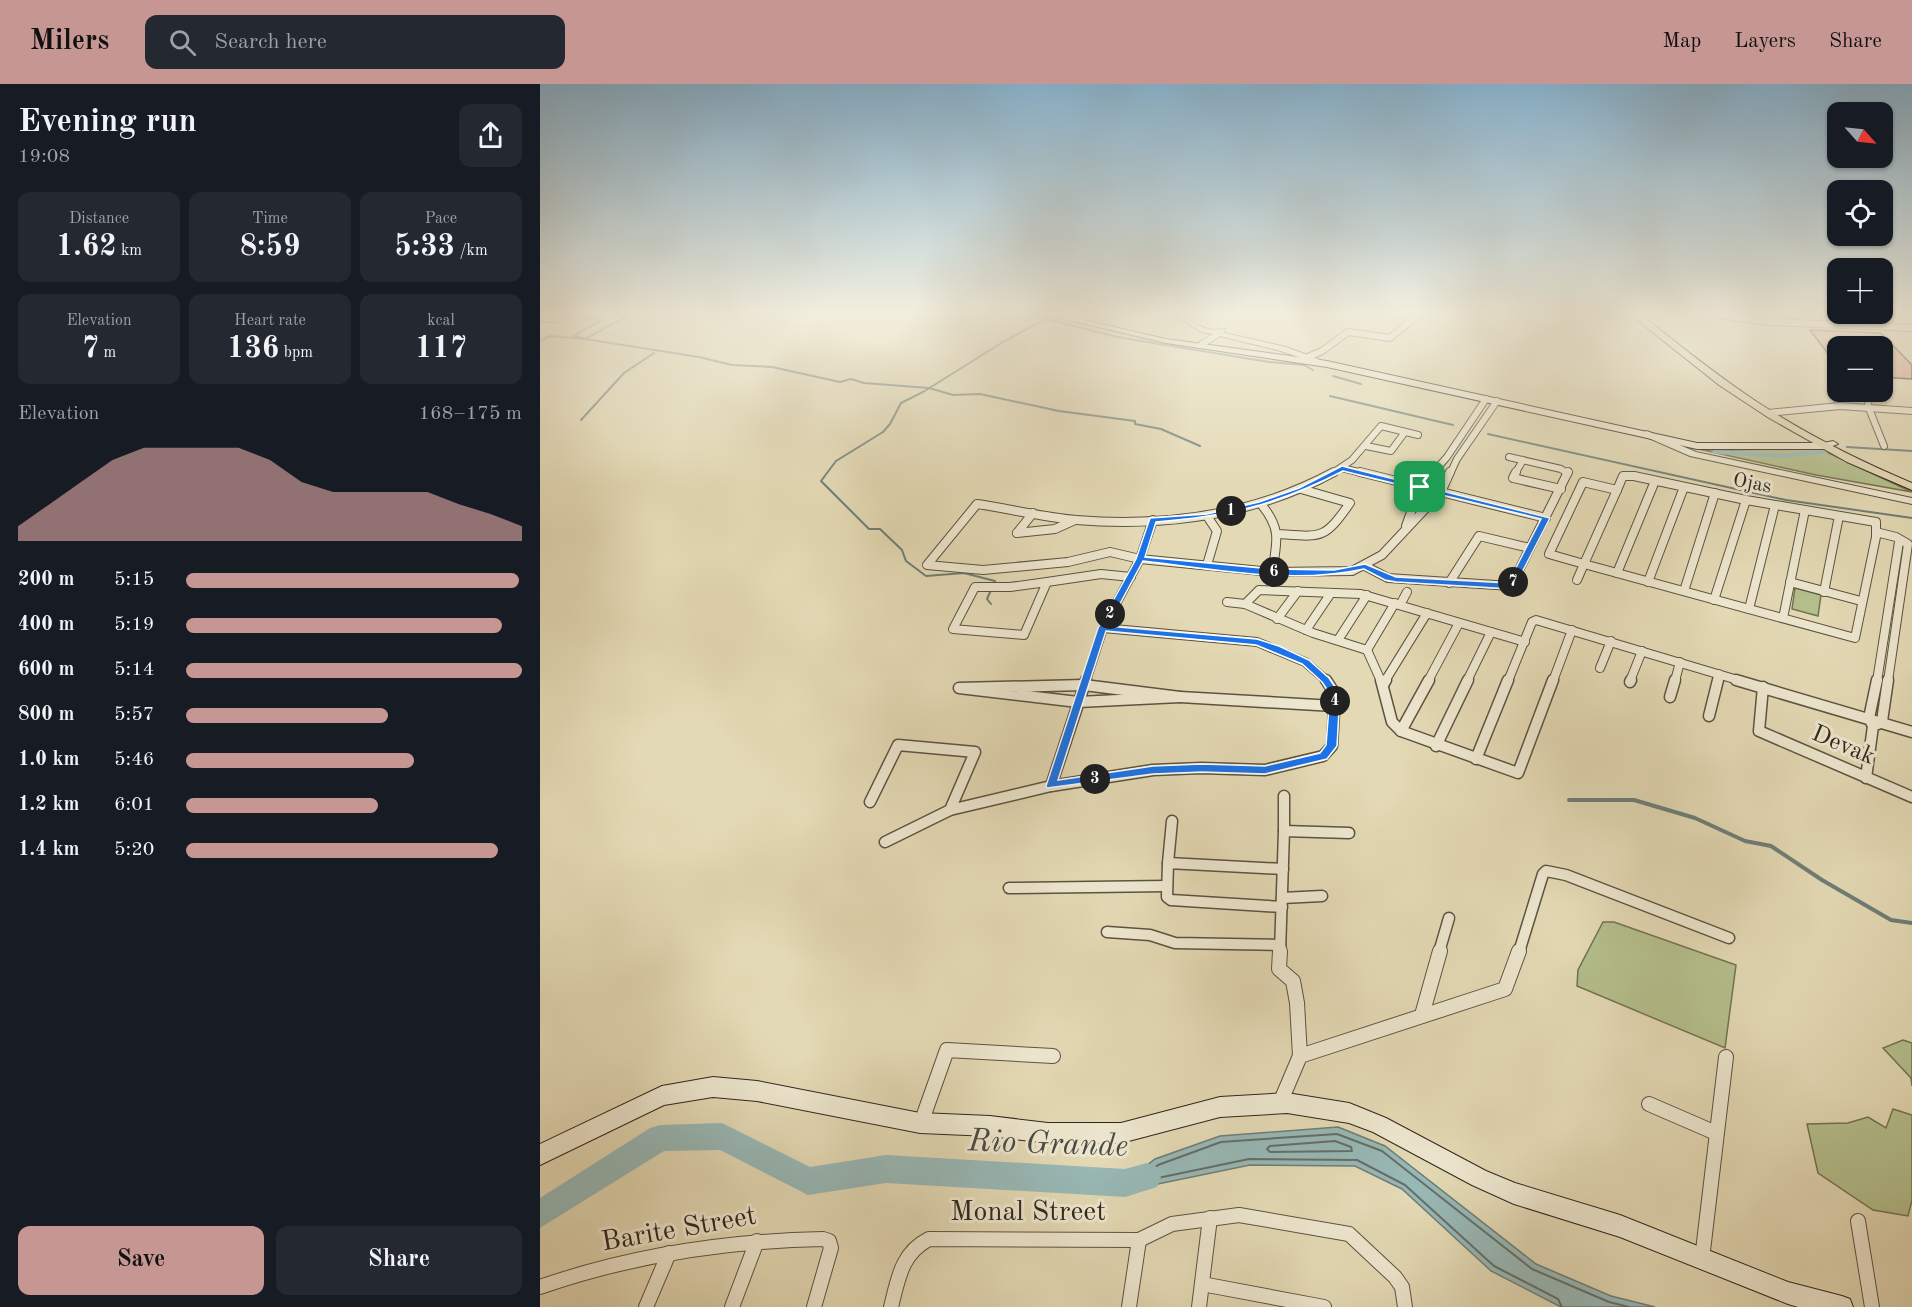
<!DOCTYPE html>
<meta charset="utf-8">
<style>
:root{--surface:#171b24;--page:#242831;--text:#f1f3f6;--muted:#9ea1a6;--accent:#c59692}
body{margin:0;font-family:"Old Standard TT",serif;background:var(--page);color:var(--text);height:100vh;display:flex;flex-direction:column;font-size:22px;white-space:nowrap}
*{box-sizing:border-box;margin:0}
p{font-size:20px;color:var(--muted)}
.icon{flex:none;width:33px;height:33px;fill:none;stroke:currentColor;stroke-width:2;stroke-linecap:round;stroke-linejoin:round}
.map{position:relative;flex:1;overflow:hidden}
.panel{display:flex;flex-direction:column;background:var(--surface);width:540px}
.panel>*{flex:none}
.needle{width:39px;rotate:117deg}
.buttons{position:absolute;left:1287px;top:18px;display:grid;gap:12px}
.buttons a{display:grid;place-items:center;width:66px;height:66px;border-radius:12px;background:var(--surface);box-shadow:0 2px 4px #0004;font-size:30px}
.pin{position:absolute;display:grid;place-items:center;width:51px;height:51px;color:#fff;margin:-26px;border-radius:12px;box-shadow:0 3px 9px #0006}
.km{position:absolute;width:30px;height:30px;margin:-15px;border-radius:50%;background:#222;color:#fff;font-size:16px;line-height:30px;text-align:center}
.round{display:grid;place-items:center;flex:none;width:63px;height:63px;border-radius:12px;background:var(--page)}
.overview{display:flex;align-items:center;justify-content:space-between;height:102px;padding:0 18px}
h1{font-size:33px;font-weight:700;line-height:45px}
.metrics{display:grid;grid-template-columns:repeat(3,1fr);gap:9px;height:102px;padding:6px 18px}
.metrics div{display:grid;align-content:center;border-radius:12px;background:var(--page);text-align:center}
.metrics b{font-size:30px;font-weight:700}
.metrics small{font-size:16px;font-weight:400}
.metrics p{font-size:16px}
.chart{height:168px;padding:12px 18px}
.chart p{display:flex;justify-content:space-between}
.chart svg{width:100%;height:108px;margin-top:6px;fill:var(--accent);opacity:.7}
.action{display:flex;gap:12px;margin-top:auto;padding:12px 18px}
.action a{flex:1;height:69px;border-radius:12px;background:var(--accent);color:#111;font-size:24px;font-weight:700;line-height:69px;text-align:center}
.action a+a{background:var(--page);color:var(--text)}
ul{padding:0 18px;list-style:none;font-size:20px}
li{display:grid;grid-template-columns:96px 72px 1fr;align-items:center;height:45px}
li i{height:15px;border-radius:8px;background:var(--accent)}
header{display:flex;align-items:center;gap:36px;box-sizing:border-box;height:84px;padding:0 30px;background:var(--accent);color:#111}
header strong{font-size:28px}
nav{display:flex;gap:33px;margin-inline-start:auto;font-size:21px}
.search{width:420px;height:54px;background:var(--page);display:flex;align-items:center;gap:15px;box-sizing:border-box;padding:0 21px;border-radius:12px;color:var(--muted);font-size:22px}
main{display:flex;flex:1;min-height:0}
.map>svg:first-child{display:block}
</style>
<header>
<strong>Milers</strong>
<div class="search"><svg class="icon" aria-label="search" viewBox="0 0 24 24"><circle cx="10" cy="10" r="6"/><path d="M15 15l6 6"/></svg>Search here</div>
<nav><a>Map</a><a>Layers</a><a>Share</a></nav>
</header>
<main>
<section class="panel">
<div class="overview"><div><h1>Evening run</h1><p>19:08</p></div><a class="round"><svg class="icon" aria-label="share" viewBox="0 0 24 24"><path d="M12 15V3M7 8l5-5 5 5M5 13v7h14v-7"/></svg></a></div>
<div class="metrics">
<div><p>Distance</p><b>1.62<small> km</small></b></div>
<div><p>Time</p><b>8:59</b></div>
<div><p>Pace</p><b>5:33<small> /km</small></b></div>
</div>
<div class="metrics">
<div><p>Elevation</p><b>7<small> m</small></b></div>
<div><p>Heart rate</p><b>136<small> bpm</small></b></div>
<div><p>kcal</p><b>117</b></div>
</div>
<div class="chart"><p><span>Elevation</span>168–175 m</p>
<svg viewBox="0 0 160 44" preserveAspectRatio="none"><path d="M0 44V38L10 29L20 20L30 11L40 6L50 6L60 6L70 6L80 11L90 20L100 24L110 24L120 24L130 24L140 29L150 33L160 38V44z"/></svg>
</div>
<ul>
<li><b>200 m</b>5:15<i style="width:99%"></i></li>
<li><b>400 m</b>5:19<i style="width:94%"></i></li>
<li><b>600 m</b>5:14<i style="width:100%"></i></li>
<li><b>800 m</b>5:57<i style="width:60%"></i></li>
<li><b>1.0 km</b>5:46<i style="width:68%"></i></li>
<li><b>1.2 km</b>6:01<i style="width:57%"></i></li>
<li><b>1.4 km</b>5:20<i style="width:93%"></i></li>
</ul>
<div class="action"><a>Save</a><a>Share</a></div>
</section>
<div class="map">
<svg width="1372" height="1223" viewBox="0 0 1372 1223">
<rect width="100%" height="100%" fill="#e3d9b4"/>
<filter id="stains"><feTurbulence type="fractalNoise" baseFrequency=".00333" numOctaves="4"/><feColorMatrix values="0 0 0 0 .2 0 0 0 0 .09 0 0 0 0 .02 0 0 0 .5 -.17"/></filter>
<radialGradient id="worn" r=".72"><stop offset=".6" stop-color="#630" stop-opacity="0"/><stop offset="1" stop-color="#630" stop-opacity=".3"/></radialGradient>
<g fill="#b4bf8c" stroke="#727254" stroke-width="1.5">
<polygon points="1149,363 1171,366 1280,365 1372,408 1276,391"/>
<polygon points="1255,504 1281,511 1278,532 1252,525"/>
<polygon points="1063,838 1074,838 1196,881 1185,964 1037,902 1038,886"/>
<polygon points="1363,956 1372,959 1372,1002 1371,994 1343,964"/>
<polygon points="1353,1025 1372,1031 1372,1116 1368,1132 1333,1126 1278,1089 1267,1040 1308,1039 1328,1033 1346,1044"/>
</g>
<polygon fill="#98b8b6" stroke="#6e7e78" stroke-width="1.5" points="798,1043 845,1062 996,1180 1071,1212 1115,1223 1021,1223 951,1187 862,1105 815,1082 710,1081 613,1101 585,1099 615,1075 680,1052"/>
<g fill="none" stroke-linecap="round" stroke-linejoin="round">
<g stroke="#646f69" stroke-width="2">
<polygon points="795,1057 811,1063 812,1067 730,1068 727,1065 730,1062"/>
<polyline points="1022,1223 1018,1215 954,1182 865,1101 817,1076 709,1075 613,1095 607,1094 606,1091 618,1081 681,1058 797,1050 842,1067 992,1185 1069,1218 1089,1223"/>
</g>
<g stroke="#6e7e78" stroke-width="2">
<polyline points="491,231 577,253 729,278 764,281 773,286"/>
<polyline points="0,237 16,239 30,231"/>
<polyline points="43,254 33,252 62,236 44,235 51,231"/>
<polyline points="45,255 89,231"/>
<polyline points="0,257 10,252 45,255 159,273 192,281 232,283 300,298 311,295 324,299 389,304 413,311 440,310 519,327 595,337 595,340 621,345 660,362"/>
<polyline points="793,292 821,300"/>
<polyline points="790,312 913,341"/>
<polyline points="41,336 84,289 114,269"/>
<polyline points="948,350 1246,416 1372,434"/>
<polyline points="1307,363 1372,367"/>
<polyline points="451,520 447,515 455,497 424,489 386,492 366,477 362,466 340,445 329,445 281,397 296,377 343,348 350,340 361,319 383,308 463,258 506,235"/>
</g>
<polyline stroke="#6e7e78" stroke-width="4" points="1029,716 1094,716 1155,734 1205,757 1231,762 1282,796 1351,836 1372,839"/>
<polygon fill="#98b8b6" fill-rule="evenodd" points="1284,365 1287,365 1287,369 1245,374 1175,370 1171,368 1175,366 1245,370"/>
<polygon fill="#98b8b6" fill-rule="evenodd" points="182,1039 270,1083 346,1071 585,1085 607,1079 617,1083 621,1093 617,1103 585,1113 346,1099 268,1111 180,1066 124,1067 0,1144 0,1114 110,1044 120,1041"/>
</g>
<polygon fill="#d9a58e" stroke="#2f261c" stroke-width="1.5" points="1270,246 1341,249 1372,281 1372,295 1342,293 1342,262 1298,262 1298,283"/>
<g fill="none" stroke-linecap="round" stroke-linejoin="round">
<g stroke="#5c5342" stroke-width="8">
<g id="minor-far3">
<polyline points="1177,231 1230,238 1372,244"/>
<polyline points="768,273 782,267 808,248 850,254 878,231"/>
<polyline points="1329,308 1328,322 1344,362"/>
<polyline points="1228,329 1300,322 1372,327"/>
<polyline points="826,362 851,367 865,348"/>
<polyline points="969,373 1021,385 1028,390"/>
<polyline points="802,384 826,390"/>
<polyline points="791,390 812,376 841,342 878,351"/>
<polyline points="892,390 907,373 946,315"/>
<polyline points="910,390 917,375 957,317"/>
<polyline points="975,390 983,376"/>
</g>
</g>
<g stroke="#5c5342" stroke-width="10">
<g id="minor-far2">
<path d="M794,388C715,431 625,443 536,436C503,433 470,425 437,420L387,481L443,486L528,478L570,468L600,475L732,488L812,487L842,471L901,408L910,388"/>
<polyline points="820,388 1006,434"/>
<polyline points="976,388 973,394 1021,405"/>
<path d="M721,420C742,445 737,458 732,488"/>
<polyline points="667,432 677,447 667,481"/>
<polyline points="866,442 880,403 893,388"/>
<polyline points="1336,448 1356,453 1368,460 1348,597"/>
<polyline points="477,449 515,445 535,436"/>
<polyline points="477,449 493,429"/>
<path d="M738,450C782,453 784,456 810,419L761,405"/>
<polyline points="1044,480 1315,554 1336,453 1336,438 1206,416 1094,392 1083,392 1077,406"/>
<polyline points="1044,480 1009,470 1043,398 1077,406"/>
<polyline points="1044,480 1077,406"/>
<polyline points="825,482 848,494 971,502 1028,388"/>
<polyline points="1077,489 1115,397"/>
<polyline points="1037,496 1044,480"/>
<polygon points="507,498 484,551 413,545 435,503 470,503"/>
<polyline points="507,498 561,490 591,493"/>
<polyline points="1108,498 1144,403"/>
<polyline points="1250,498 1321,517"/>
<polyline points="909,499 939,452 990,464"/>
<polyline points="1144,507 1175,409"/>
<polyline points="1284,508 1299,432"/>
<polyline points="1174,516 1206,416"/>
<polyline points="687,518 705,520"/>
<polyline points="860,521 867,508"/>
<polyline points="1209,525 1235,421"/>
<polyline points="1243,534 1265,426"/>
<polyline points="737,535 758,507"/>
<polyline points="563,544 717,558 765,578 787,597"/>
<polyline points="766,546 791,509"/>
<polyline points="798,556 827,511"/>
<polyline points="827,566 855,519"/>
<polyline points="1060,584 1071,557"/>
<polyline points="546,597 563,544 600,475 613,436"/>
<polyline points="841,597 827,566 773,549 705,520 719,506 821,510 985,558"/>
<polyline points="845,597 887,529"/>
<polyline points="888,597 919,539"/>
<polyline points="927,597 951,548"/>
<polyline points="968,597 992,538 996,536 1201,597"/>
<polyline points="1013,597 1032,546"/>
<polyline points="1090,597 1102,567"/>
<polyline points="1135,597 1140,578"/>
<polyline points="1177,597 1179,590"/>
<polyline points="1337,597 1359,458"/>
</g>
</g>
<g stroke="#5c5342" stroke-width="13">
<g id="minor-far1">
<polyline points="841,596 852,638 861,647 978,689 1013,596"/>
<polyline points="1196,596 1372,648"/>
<polyline points="1090,598 1091,596"/>
<polygon points="544,601 640,613 538,618 419,604"/>
<polyline points="843,601 846,596"/>
<polyline points="1223,603 1219,647 1372,713"/>
<polyline points="640,613 794,622"/>
<polyline points="1130,613 1135,596"/>
<polyline points="1169,632 1178,596"/>
<polyline points="1338,640 1342,637 1348,596"/>
<polyline points="861,647 889,596"/>
<polyline points="896,662 928,596"/>
<polyline points="936,675 968,596"/>
<polyline points="1326,694 1333,642 1329,634 1337,596"/>
<polyline points="511,702 546,596"/>
<polyline points="744,712 744,747"/>
<polyline points="330,718 358,661 435,668 410,726"/>
<polyline points="345,758 410,726 511,702 613,686 661,684 725,686 783,672 792,662 795,610 786,596"/>
<polyline points="628,779 632,737"/>
<polyline points="469,804 627,802"/>
<polyline points="742,814 782,812"/>
<polyline points="742,823 631,816 627,813 628,779 743,785"/>
<polyline points="567,848 610,851 635,859 740,861"/>
<polyline points="740,868 744,747 809,749"/>
<polyline points="899,868 909,834"/>
<polyline points="979,868 1003,790 1006,787 1026,791 1189,854"/>
</g>
</g>
<g stroke="#5c5342" stroke-width="16">
<g id="minor">
<polyline points="740,867 739,885 753,897 757,919 760,972"/>
<polyline points="882,931 900,867"/>
<polyline points="740,1019 760,972 965,905 979,867"/>
<polyline points="1109,1020 1176,1049"/>
<polyline points="381,1039 407,966 513,972"/>
<polyline points="1318,1137 1332,1223"/>
<polyline points="1162,1175 1186,973"/>
<polyline points="662,1200 784,1223"/>
<path d="M0,1203C92,1171 186,1157 283,1155L289,1157L291,1164L274,1223"/>
<polyline points="106,1223 129,1169"/>
<polyline points="192,1223 217,1157"/>
<path d="M351,1223C358,1196 361,1169 389,1155L599,1156L632,1140L699,1131L809,1150L855,1193L862,1203L865,1223"/>
<polyline points="589,1223 599,1156"/>
<polyline points="659,1223 670,1134"/>
</g>
</g>
<g stroke="#5c5342" stroke-width="2">
<g id="tertiary">
<path d="M633,231C649,231 659,246 675,246C678,246 681,245 685,245L684,249L746,263L791,280L784,282L741,267L680,252L665,262H659V258L673,250L662,248Z"/>
<polygon points="1107,347 1156,368 1372,414 1372,420 1150,372 1104,352 1104,348"/>
</g>
</g>
<g stroke="#2f261c" stroke-width="2">
<g id="secondary">
<polygon points="507,231 522,231 626,255 787,277 1157,359 1284,359 1293,357 1298,360 1284,365 1157,365 787,283 626,259"/>
<polygon points="173,993 217,997 380,1029 450,1032 508,1039 581,1039 680,1013 747,1009 809,1019 846,1034 946,1087 975,1099 1080,1131 1248,1198 1302,1212 1310,1215 1313,1223 1258,1223 1248,1220 1080,1153 974,1120 932,1101 833,1048 809,1039 747,1029 680,1033 581,1059 508,1059 450,1052 380,1049 217,1017 173,1013 124,1021 0,1081 0,1060 122,1002"/>
</g>
</g>
<g stroke="#2f261c" stroke-width="2">
<path id="primary" d="M1091,231H1101C1138,260 1175,290 1214,316C1264,349 1317,376 1372,399V406L1307,378L1229,334L1179,301Z"/>
</g>
<use href="#minor-far3" stroke="#ede6ce" stroke-width="6"/>
<use href="#minor-far2" stroke="#ede6ce" stroke-width="8"/>
<use href="#minor-far1" stroke="#ede6ce" stroke-width="10"/>
<use href="#minor" stroke="#ede6ce" stroke-width="14"/>
<use href="#tertiary" fill="#ede6ce" fill-rule="evenodd"/>
<use href="#secondary" fill="#ede6ce" fill-rule="evenodd"/>
<use href="#primary" fill="#e3d9b4" fill-rule="evenodd"/>
</g>
<linearGradient id="sky" x2="0" y2="1"><stop stop-color="#88b6d4"/><stop offset="0.57" stop-color="#f2eedd"/><stop offset="1" stop-color="#f2eedd" stop-opacity="0"/></linearGradient>
<rect width="1372" height="402" fill="url(#sky)"/>
<path fill="#1a73e8" stroke="#fff" stroke-width="1.5" fill-rule="evenodd" d="M802,382L1010,434L975,502L971,505L856,498L845,496L824,485C752,501 675,485 603,477L568,542L717,555L739,562L769,576L789,594L800,610L797,662L787,675L725,690L662,688L613,690L507,704L506,702L558,544L596,475L610,434L667,430L719,418L759,404ZM803,387L1001,435L968,499L856,493L825,480L794,486L732,485L605,473L616,438C690,432 737,421 803,387ZM566,547L716,561L762,580L782,598L790,610L786,661L780,669L725,682L662,680L613,682L518,696Z"/>
<g text-anchor="middle" dominant-baseline="central" stroke-width="6" stroke-linejoin="round" paint-order="stroke">
<g font-size="20" fill="#2f261c" stroke="#ede6ce">
<text transform="translate(1212 400) rotate(11)">Ojas</text>
</g>
<g font-size="24" fill="#2f261c" stroke="#ede6ce">
<text transform="translate(1303 662) rotate(23)">Devak</text>
</g>
<g font-size="28" fill="#2f261c" stroke="#ede6ce">
<text x="488" y="1129">Monal Street</text>
<text transform="translate(139 1146) rotate(-10)">Barite Street</text>
</g>
<g font-size="32" font-style="italic" fill="#494a42" stroke="#ede6ce">
<text transform="translate(508 1061) rotate(2)">Rio Grande</text>
</g>
</g>
<rect width="100%" height="100%" filter="url(#stains)"/>
<rect width="100%" height="100%" fill="url(#worn)"/>
</svg>
<div class="buttons">
<a><svg class="needle" viewBox="-14 -14 28 28"><path d="M0-13l5 13h-10z" fill="#e53935"/><path d="M0 13l5-13h-10z" fill="#9ea1a6"/></svg></a>
<a><svg class="icon" aria-label="locate" viewBox="0 0 24 24"><circle cx="12" cy="12" r="6"/><path d="M12 2v4M12 18v4M2 12h4M18 12h4"/></svg></a>
<a>+</a>
<a>−</a>
</div>
<div class="pin" style="left:880px;top:403px;background:#1e9e55"><svg class="icon" aria-label="arrive" viewBox="0 0 24 24"><path d="M6 21V4h12l-3 4 3 4H6"/></svg></div>
<b class="km" style="left:691px;top:427px">1</b>
<b class="km" style="left:570px;top:530px">2</b>
<b class="km" style="left:555px;top:695px">3</b>
<b class="km" style="left:795px;top:617px">4</b>
<b class="km" style="left:734px;top:488px">6</b>
<b class="km" style="left:973px;top:498px">7</b>
</div>
</main>
